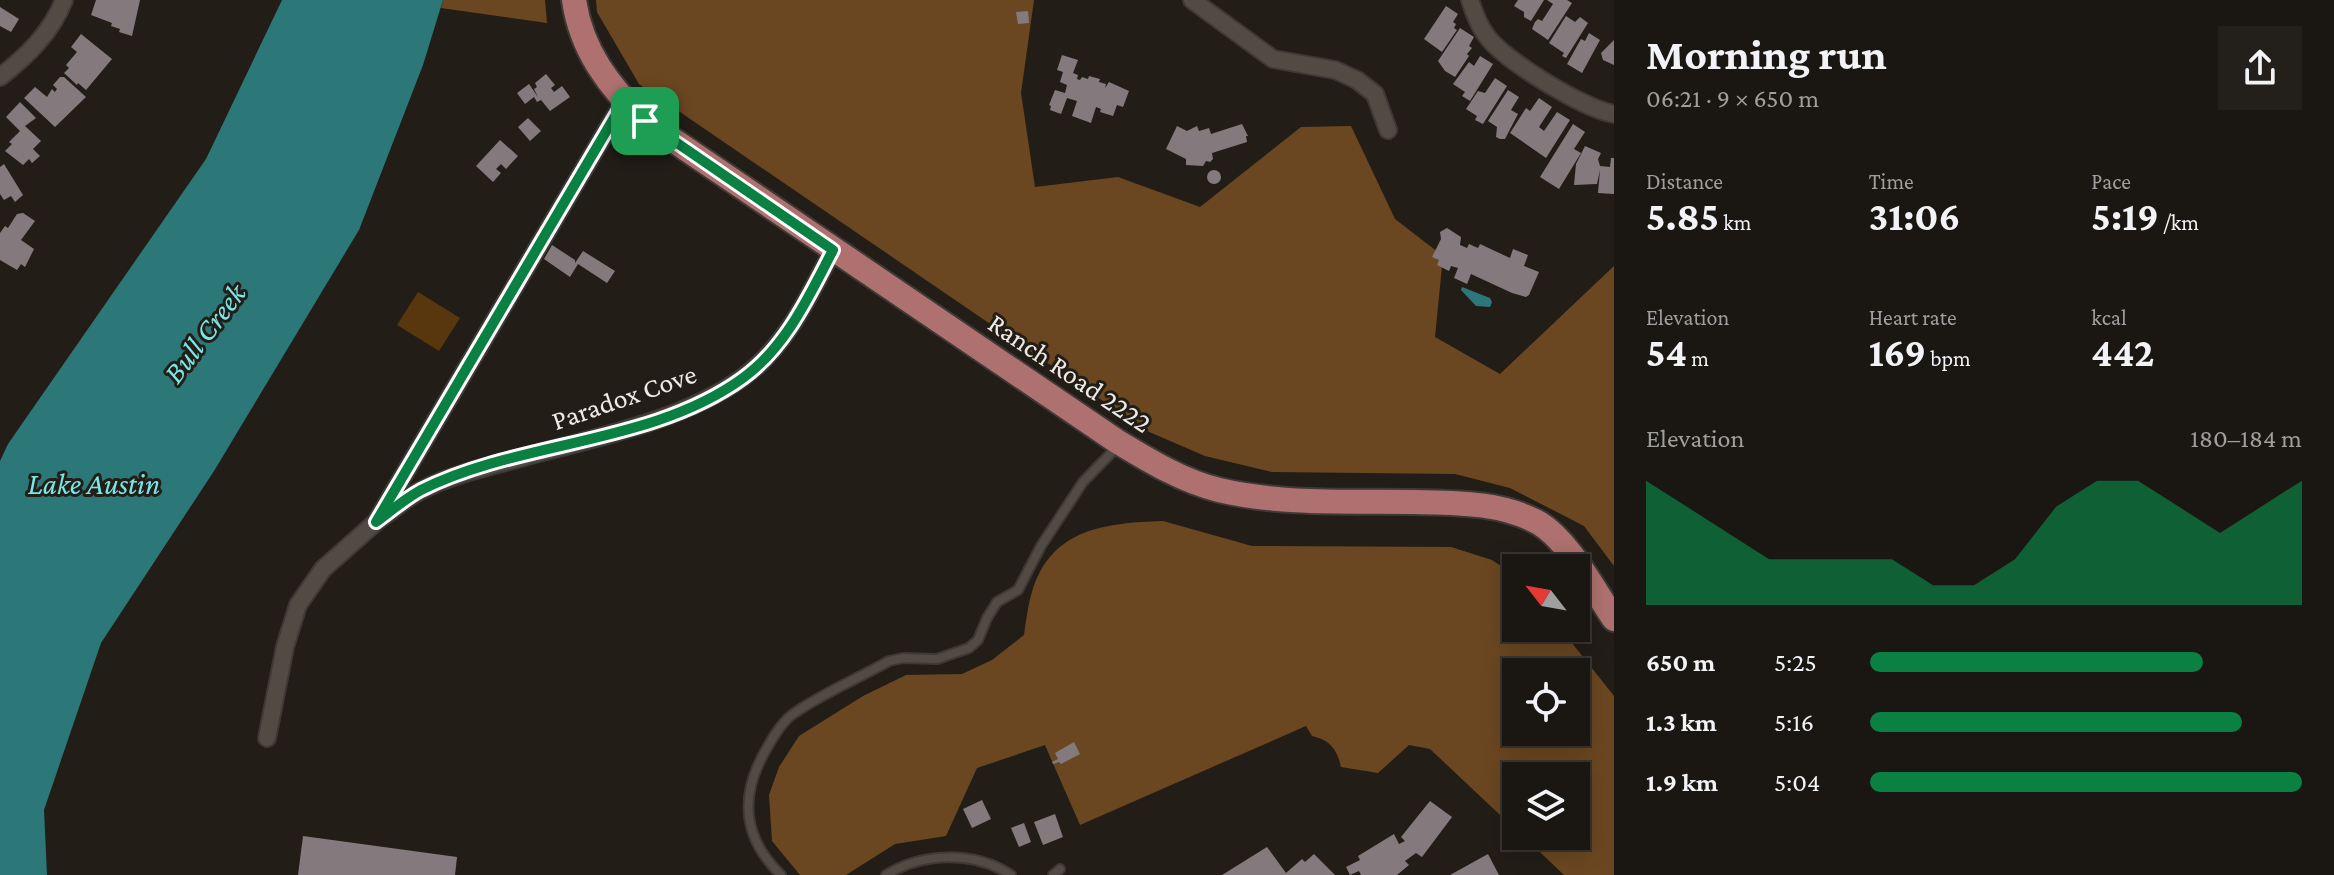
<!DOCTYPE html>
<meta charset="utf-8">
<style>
:root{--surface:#1a1611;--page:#231f1a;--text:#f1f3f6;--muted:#9f9f9f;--line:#383531;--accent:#0b8043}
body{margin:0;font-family:"Crimson Pro",serif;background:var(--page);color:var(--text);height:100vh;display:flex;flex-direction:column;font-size:30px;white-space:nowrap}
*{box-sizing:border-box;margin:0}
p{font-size:26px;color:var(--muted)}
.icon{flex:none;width:44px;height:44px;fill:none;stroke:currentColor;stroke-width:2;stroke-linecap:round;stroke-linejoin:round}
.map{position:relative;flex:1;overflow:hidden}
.sheet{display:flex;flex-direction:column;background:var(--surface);width:720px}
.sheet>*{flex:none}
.needle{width:52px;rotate:301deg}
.buttons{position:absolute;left:1502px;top:554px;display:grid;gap:16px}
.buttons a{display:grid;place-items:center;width:88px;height:88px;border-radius:0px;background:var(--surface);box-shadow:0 4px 20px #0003,0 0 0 2px var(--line);font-size:40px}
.pin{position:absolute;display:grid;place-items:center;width:68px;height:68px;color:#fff;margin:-34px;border-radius:16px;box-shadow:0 4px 12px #0006}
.round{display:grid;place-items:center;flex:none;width:84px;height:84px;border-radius:0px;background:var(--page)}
.head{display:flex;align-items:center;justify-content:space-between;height:136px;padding:0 32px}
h1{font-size:44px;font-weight:700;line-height:60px}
.metrics{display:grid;grid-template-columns:repeat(3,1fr);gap:12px;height:136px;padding:8px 32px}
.metrics div{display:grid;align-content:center}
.metrics b{font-size:40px;font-weight:700}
.metrics small{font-size:22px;font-weight:400}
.metrics p{font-size:22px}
.chart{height:224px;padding:16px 32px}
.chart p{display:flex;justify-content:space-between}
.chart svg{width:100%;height:144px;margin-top:8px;fill:var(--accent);opacity:.7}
ul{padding:0 32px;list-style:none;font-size:26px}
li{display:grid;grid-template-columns:128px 96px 1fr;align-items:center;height:60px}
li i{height:20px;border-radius:10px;background:var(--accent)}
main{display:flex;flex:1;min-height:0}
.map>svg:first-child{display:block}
</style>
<main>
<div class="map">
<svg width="1614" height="875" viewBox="0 0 1614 875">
<rect width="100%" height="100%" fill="#231d17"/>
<polygon fill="#58360e" points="418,292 460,318 439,351 397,325"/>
<g fill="#6b4721" fill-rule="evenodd">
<polygon points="443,0 545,0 547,23 441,8"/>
<polygon points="596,0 1034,0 1021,93 1035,187 1118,177 1200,207 1301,127 1351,126 1395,219 1443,256 1435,337 1500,374 1614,266 1614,566 1584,526 1510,488 1455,474 1272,472 1205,456 1147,431 639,84 597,12"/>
<path d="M1163,521L1252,546L1451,547L1492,560L1516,576V628H1560L1614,696V875H1564L1523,836H1576V776H1516V830L1430,749L1409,745L1378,773L1341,767C1337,749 1330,740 1312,736L1306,726L1080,825L1045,745L977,768L946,836L895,844L846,875H800L772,841L769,795L779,767L799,736L863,696L906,675L962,674L992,660L1024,635C1026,621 1028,605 1032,592C1051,528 1106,523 1163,521ZM1516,672H1576V732H1516Z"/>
</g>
<g fill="#2c7777">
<polygon points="282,0 443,0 423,65 359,230 214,471 101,643 44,810 47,875 0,875 0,461 8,444 206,159"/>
<polygon points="1462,287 1490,298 1492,302 1490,307 1476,306 1461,290"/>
</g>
<g fill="#847a7e">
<polygon points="96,0 140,0 132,36 119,32 120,29 111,26 112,23 91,15"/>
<polygon points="1518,0 1544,0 1531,21 1524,17 1524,12 1514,6"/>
<polygon points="1547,0 1567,0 1572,3 1548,40 1532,29 1535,22 1538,19 1542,21 1553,4"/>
<polygon points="1446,6 1458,14 1453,22 1456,24 1454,28 1457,30 1442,52 1424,39"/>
<polygon points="0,7 19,19 11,32 0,26"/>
<polygon points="1028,11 1029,23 1018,24 1016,12"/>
<polygon points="1566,16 1575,22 1580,17 1588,23 1566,58 1562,56 1564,53 1549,43"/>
<polygon points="1460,28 1474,37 1469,46 1472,48 1467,54 1469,56 1455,77 1445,71 1438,61"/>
<polygon points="1589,33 1600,40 1582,73 1567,64 1581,39 1585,41"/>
<polygon points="81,34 112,59 86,90 78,83 77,85 64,73 69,68 66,65 77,52 71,47"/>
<polygon points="1614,40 1614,65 1603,60 1601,53"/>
<polygon points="1062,55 1078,60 1073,73 1078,75 1077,79 1080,80 1082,77 1088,79 1089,76 1100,79 1099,82 1106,84 1105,88 1109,82 1129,91 1123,107 1117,105 1113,116 1100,112 1101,109 1096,107 1091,123 1072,116 1077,101 1067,98 1061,114 1050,110 1051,106 1049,105 1055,90 1065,93 1067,85 1060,82 1063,72 1057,70"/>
<polygon points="1480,56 1493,64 1470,101 1462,96 1465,92 1453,84 1469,62 1474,66"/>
<polygon points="546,74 555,85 551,88 554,92 562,86 570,97 550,111 541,100 537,102 534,97 525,104 517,93 529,84 538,97 534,89 537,87 535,83"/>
<polygon points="60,77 64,77 86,97 55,127 24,98 35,87 47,97 52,89 55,92 57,89 53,85"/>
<polygon points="1495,78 1507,86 1483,124 1475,120 1477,116 1466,109 1478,91 1485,93"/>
<polygon points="1508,90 1519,97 1511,110 1518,114 1505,139 1500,139 1496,137 1497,127 1488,121"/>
<polygon points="1539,98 1552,107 1539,127 1544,131 1557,112 1570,120 1546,158 1510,133 1526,108 1530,111"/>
<polygon points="20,102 36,118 25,126 41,141 33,149 40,156 32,163 29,159 23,165 5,151 12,144 9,142 20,131 6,117"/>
<polygon points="528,118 541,131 530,141 518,127"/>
<polygon points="1242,124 1248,136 1246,136 1247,142 1212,153 1213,159 1210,162 1206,161 1203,166 1186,165 1186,159 1166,149 1177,126 1187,131 1197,126 1199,131 1209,128 1211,134"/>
<polygon points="1573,124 1585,132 1574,149 1581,153 1559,189 1540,177"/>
<polygon points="500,140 518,156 506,169 501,164 496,169 501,173 493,182 476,166"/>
<polygon points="1585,146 1601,153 1598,159 1600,166 1610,167 1611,158 1614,158 1614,194 1598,193 1600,170 1597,184 1574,185 1576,164"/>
<polygon points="4,164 23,195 15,202 11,196 4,200 0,194 0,167"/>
<circle cx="1214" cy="177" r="7"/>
<polygon points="23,213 35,221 21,240 34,249 25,267 21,264 17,270 0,260 0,233 5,226 8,228 17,214"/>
<polygon points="1447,228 1461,237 1460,245 1467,248 1469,244 1478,248 1480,244 1510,258 1513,249 1528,255 1524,266 1539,272 1529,295 1526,297 1512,293 1471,274 1467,284 1454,278 1458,268 1451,266 1449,271 1437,265 1439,260 1432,257 1441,239 1440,232"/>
<polygon points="552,245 575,260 575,263 583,251 615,271 607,283 578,264 570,277 544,259"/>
<polygon points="1074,742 1080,754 1061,764 1059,762 1053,764 1052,762 1058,759 1055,753"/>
<polygon points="982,800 991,819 972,828 963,809"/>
<polygon points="1430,801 1452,817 1422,857 1416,853 1405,861 1409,865 1397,875 1361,875 1359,871 1350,875 1346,867 1360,860 1358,856 1394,834 1399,844 1405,841 1401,837"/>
<polygon points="1055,814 1063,837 1043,845 1034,822"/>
<polygon points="1024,823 1031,842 1019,847 1011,828"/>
<polygon points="303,836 457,857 455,875 298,875"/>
<polygon points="1267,847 1286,873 1302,859 1305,862 1314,854 1335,875 1222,875"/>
<polygon points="1488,854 1499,875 1450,875"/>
</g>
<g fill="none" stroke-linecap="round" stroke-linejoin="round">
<g stroke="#3e3936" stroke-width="12">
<g id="service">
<path d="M781,875C742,837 739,795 767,748C773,737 782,722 793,714C821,694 859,678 889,661L903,658L937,659L969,648L978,640L987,618L997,602L1018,590L1041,546L1083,482L1117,447"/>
<path d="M886,875C923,852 974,851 1011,875"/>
<polyline points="1053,875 1060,869"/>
</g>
</g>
<g stroke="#3e3936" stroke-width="20">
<g id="minor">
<polyline points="1192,0 1273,59 1335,70 1357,80 1375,94 1388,130"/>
<path d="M1470,0C1474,13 1478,24 1486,35C1503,60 1584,109 1614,114"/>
<path d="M0,77C27,56 51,33 64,0"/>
<path d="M380,519C393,510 406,498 420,491C448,476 482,468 513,460C585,440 681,422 742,378C786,347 809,296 833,250"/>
<polyline points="267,738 285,647 298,605 323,569 376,522 624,101"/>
</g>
</g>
<g stroke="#3e3936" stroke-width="28">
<path id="primary" d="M574,0C581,50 610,88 645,121L1115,440C1148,460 1182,481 1219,490C1282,505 1350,501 1414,502C1456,503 1501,502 1539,523C1569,541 1594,590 1614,619"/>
</g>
<use href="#service" stroke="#524b44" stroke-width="8"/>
<use href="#minor" stroke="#524b44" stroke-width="16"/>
<use href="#primary" stroke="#ae716f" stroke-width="24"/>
</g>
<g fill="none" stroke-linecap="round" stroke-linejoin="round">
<g stroke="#fff" stroke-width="16">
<path id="route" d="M624,101L645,121L833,250C809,296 786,347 743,378C651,445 521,440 421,490C406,498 391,511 376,522Z"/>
</g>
<use href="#route" stroke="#0b8043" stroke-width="10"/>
</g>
<g text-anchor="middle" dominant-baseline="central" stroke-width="6" stroke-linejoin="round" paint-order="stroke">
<g font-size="28" fill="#eeeae6" stroke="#231d17">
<text transform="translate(1070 373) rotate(34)">Ranch Road 2222</text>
<text transform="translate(624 397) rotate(-19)">Paradox Cove</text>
</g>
<g font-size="30" font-style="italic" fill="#78e7e8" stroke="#231d17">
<text transform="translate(204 333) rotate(-53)">Bull Creek</text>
<text x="94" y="483">Lake Austin</text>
</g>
</g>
</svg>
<div class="buttons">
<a><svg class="needle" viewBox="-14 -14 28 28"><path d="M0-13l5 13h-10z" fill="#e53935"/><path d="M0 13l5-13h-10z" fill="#9f9f9f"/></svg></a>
<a><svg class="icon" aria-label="locate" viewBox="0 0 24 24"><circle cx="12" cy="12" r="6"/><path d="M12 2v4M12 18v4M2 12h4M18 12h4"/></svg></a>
<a><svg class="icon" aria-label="layers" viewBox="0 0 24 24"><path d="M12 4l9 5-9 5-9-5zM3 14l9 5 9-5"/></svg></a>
</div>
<div class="pin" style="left:645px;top:121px;background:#1e9e55"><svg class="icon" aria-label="arrive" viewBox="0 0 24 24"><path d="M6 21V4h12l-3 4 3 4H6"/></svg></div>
</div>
<section class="sheet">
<div class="head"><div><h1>Morning run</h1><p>06:21 · 9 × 650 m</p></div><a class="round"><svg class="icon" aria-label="share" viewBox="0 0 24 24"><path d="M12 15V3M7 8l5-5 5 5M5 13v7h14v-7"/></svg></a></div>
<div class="metrics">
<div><p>Distance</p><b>5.85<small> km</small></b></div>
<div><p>Time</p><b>31:06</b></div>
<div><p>Pace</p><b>5:19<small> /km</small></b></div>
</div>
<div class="metrics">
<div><p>Elevation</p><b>54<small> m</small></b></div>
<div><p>Heart rate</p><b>169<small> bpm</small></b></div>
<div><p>kcal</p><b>442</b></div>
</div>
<div class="chart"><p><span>Elevation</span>180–184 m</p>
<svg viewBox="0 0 160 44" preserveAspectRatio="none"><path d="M0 44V6L10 14L20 22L30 30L40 30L50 30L60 30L70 38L80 38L90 30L100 14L110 6L120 6L130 14L140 22L150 14L160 6V44z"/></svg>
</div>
<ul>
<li><b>650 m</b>5:25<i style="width:77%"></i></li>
<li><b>1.3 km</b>5:16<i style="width:86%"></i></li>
<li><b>1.9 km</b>5:04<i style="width:100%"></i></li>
</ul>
</section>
</main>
